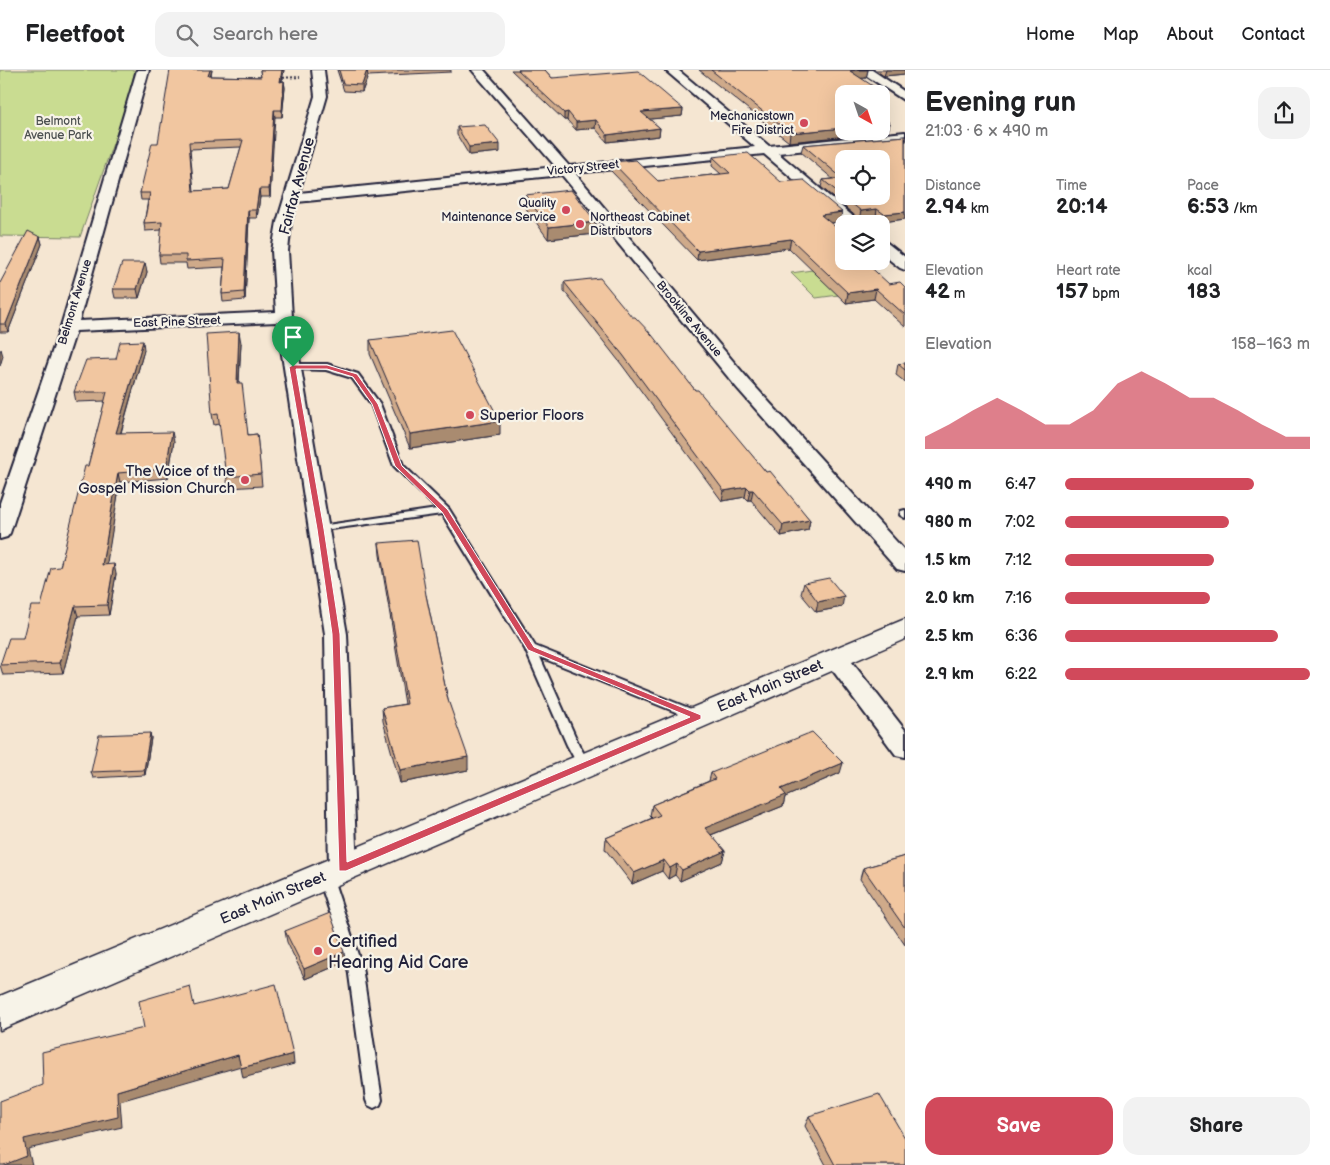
<!DOCTYPE html>
<meta charset="utf-8">
<style>
:root{--surface:#fff;--page:#f2f2f2;--text:#202124;--muted:#757577;--line:#e0e0e0;--accent:#d1495b}
body{margin:0;font-family:"Balsamiq Sans",sans-serif;background:var(--page);color:var(--text);height:100vh;display:flex;flex-direction:column;font-size:19px;white-space:nowrap}
*{box-sizing:border-box;margin:0}
p{font-size:16px;color:var(--muted)}
.icon{flex:none;width:28px;height:28px;fill:none;stroke:currentColor;stroke-width:2;stroke-linecap:round;stroke-linejoin:round}
.map{position:relative;flex:1;overflow:hidden}
.panel{display:flex;flex-direction:column;background:var(--surface);width:425px}
.panel>*{flex:none}
.needle{width:32px;rotate:140deg}
.fabs{position:absolute;left:835px;top:15px;display:grid;gap:10px}
.fabs a{display:grid;place-items:center;width:55px;height:55px;border-radius:10px;background:var(--surface);box-shadow:0 5px 20px #0002;font-size:25px}
.pin{position:absolute;display:grid;place-items:center;width:42px;height:42px;color:#fff;margin:-51px -21px;border-radius:50% 50% 50% 0;rotate:-45deg;box-shadow:0 0 5px #0007}
.pin .icon{rotate:45deg}
.round{display:grid;place-items:center;flex:none;width:52px;height:52px;border-radius:15px;background:var(--page)}
.summary{display:flex;align-items:center;justify-content:space-between;height:85px;padding:0 20px}
h1{font-size:28px;font-weight:700;line-height:38px}
.figures{display:grid;grid-template-columns:repeat(3,1fr);gap:8px;height:85px;padding:5px 20px}
.figures div{display:grid;align-content:center}
.figures b{font-size:21px;font-weight:700}
.figures small{font-size:14px;font-weight:400}
.figures p{font-size:14px}
.chart{height:140px;padding:10px 20px}
.chart p{display:flex;justify-content:space-between}
.chart svg{width:100%;height:90px;margin-top:5px;fill:var(--accent);opacity:.7}
.primary-button{display:flex;gap:10px;margin-top:auto;padding:10px 20px}
.primary-button a{flex:1;height:58px;border-radius:15px;background:var(--accent);color:#fff;font-size:20px;font-weight:700;line-height:58px;text-align:center}
.primary-button a+a{background:var(--page);color:var(--text)}
ul{padding:0 20px;list-style:none;font-size:16px}
li{display:grid;grid-template-columns:80px 60px 1fr;align-items:center;height:38px}
li i{height:12px;border-radius:6px;background:var(--accent)}
header{display:flex;align-items:center;gap:30px;box-sizing:border-box;height:70px;padding:0 25px;background:var(--surface);border-bottom:1px solid var(--line)}
header strong{font-size:24px}
nav{display:flex;gap:28px;margin-inline-start:auto;font-size:18px}
.search{width:350px;height:45px;background:var(--page);display:flex;align-items:center;gap:12px;box-sizing:border-box;padding:0 18px;border-radius:15px;color:var(--muted);font-size:19px}
main{display:flex;flex:1;min-height:0}
.map>svg:first-child{display:block}
</style>
<header>
<strong>Fleetfoot</strong>
<div class="search"><svg class="icon" aria-label="search" viewBox="0 0 24 24"><circle cx="10" cy="10" r="6"/><path d="M15 15l6 6"/></svg>Search here</div>
<nav><a>Home</a><a>Map</a><a>About</a><a>Contact</a></nav>
</header>
<main>
<div class="map">
<svg width="905" height="1095" viewBox="0 0 905 1095">
<rect width="100%" height="100%" fill="#f5e6d2"/>
<filter id="ink" filterUnits="userSpaceOnUse"><feTurbulence type="fractalNoise" baseFrequency=".02" numOctaves="2"/><feDisplacementMap in="SourceGraphic" scale="10" xChannelSelector="R" yChannelSelector="G"/><feConvolveMatrix kernelMatrix="1 2 1 2 8 2 1 2 1" color-interpolation-filters="sRGB"/></filter>
<g filter="url(#ink)">
<g fill="#c9dc91" stroke="#767f66">
<polygon points="0,0 135,0 128,31 80,167 0,166"/>
<polygon points="812,200 820,207 869,221 816,228 791,203"/>
</g>
<g fill="none" stroke-linecap="round" stroke-linejoin="round">
<g stroke="#22223b" stroke-width="4">
<g id="service">
<polygon points="293,294 327,294 358,304 380,334 403,395 449,439 535,576 701,643 703,646 701,649 693,649 540,587 579,675 591,696 590,699 580,699 567,675 525,579 442,444 316,461 315,459 320,456 437,439 394,396 371,334 352,308 326,300 290,299 290,295"/>
<polygon points="905,440 905,448 900,445 901,441"/>
<polygon points="325,800 330,802 332,806 362,897 382,1030 380,1035 374,1038 368,1035 366,1030 348,897 318,806 320,802"/>
</g>
</g>
<g stroke="#22223b" stroke-width="4">
<g id="minor">
<polygon points="137,0 149,0 79,251 276,242 272,181 277,152 315,26 312,0 324,0 327,26 299,123 556,97 472,0 484,0 569,96 755,77 665,0 678,0 769,76 905,62 905,70 778,83 862,154 846,154 764,84 575,103 749,310 905,481 905,501 897,499 737,318 562,105 297,132 291,152 288,181 292,247 347,564 357,799 353,807 343,810 333,807 329,799 325,564 277,252 76,261 10,463 7,467 0,469 0,433 61,256"/>
<polygon points="858,0 872,0 905,22 905,31"/>
<polygon points="881,171 886,172 905,187 905,200 900,198 881,183"/>
<polygon points="836,580 844,582 905,660 905,687 896,685 828,594 824,588 828,582"/>
</g>
</g>
<g stroke="#22223b" stroke-width="3">
<polygon id="secondary" points="905,549 905,569 596,704 0,960 0,926"/>
</g>
<polyline stroke="#22223b" stroke-width="2" stroke-dasharray="2 2" stroke-linecap="butt" points="279,8 300,7"/>
<use href="#service" fill="#f7f3e8" fill-rule="evenodd"/>
<use href="#minor" fill="#f7f3e8" fill-rule="evenodd"/>
<use href="#secondary" fill="#f7f3e8" fill-rule="evenodd"/>
</g>
<g fill="#cfaa8a" stroke="#22223b" fill-rule="evenodd">
<path d="M212,0L211,6L261,7L260,0H284L282,11H284L285,18L282,47H275L274,49L270,127H260L257,148H249L245,230L223,232L222,224L224,197L187,199L186,193H160L159,185L162,160L145,161L144,153L148,130H141L140,123L158,73ZM241,77L229,119L194,121L190,79Z"/>
<polygon points="337,0 451,0 451,2 368,6 362,22 344,21"/>
<polygon points="511,0 545,0 552,8 683,39 682,46 649,49 660,58 659,66 607,72 595,58 576,60 567,50 564,50"/>
<polygon points="699,0 868,0 866,8 861,8 844,24 890,53 888,62 789,72"/>
<polygon points="875,0 905,0 905,4 884,6"/>
<polygon points="457,57 500,82 469,85 457,65"/>
<polygon points="905,66 905,149 882,152 876,147 859,149 821,117 823,110 833,109 801,82 803,75"/>
<polygon points="713,87 781,112 840,152 830,153 844,191 889,214 905,217 905,257 874,229 846,233 789,178 697,190 611,101 612,92 658,111 721,104 712,96"/>
<polygon points="525,125 596,152 595,164 548,169 525,137"/>
<polygon points="40,167 42,174 8,262 0,262 0,213"/>
<polygon points="145,193 147,202 139,228 115,228 113,219"/>
<polygon points="564,212 632,247 766,402 810,450 808,460 781,466 751,430 748,430 745,427 722,431 622,295 564,221"/>
<polygon points="370,270 500,365 410,378 370,284"/>
<polygon points="241,273 239,313 248,365 257,364 262,416 228,418 220,354 214,355 212,344"/>
<polygon points="144,280 121,363 174,371 168,408 120,412 106,495 116,504 109,545 78,546 63,603 3,605 0,595 23,568 41,536 60,497 88,396 105,331 76,332 74,322 116,289"/>
<polygon points="905,293 905,312 896,305 898,294"/>
<polygon points="379,473 426,525 448,630 468,700 400,713 383,651 382,638 405,634 380,485"/>
<polygon points="804,513 842,537 816,542 801,524"/>
<polygon points="150,663 151,668 145,705 93,708 91,702"/>
<polygon points="711,703 840,703 785,727 783,736 711,765 725,781 722,792 680,811 675,805 668,809 662,801 632,814 605,779 606,768 652,748 650,746 652,735 709,711"/>
<polygon points="905,786 905,875 860,809 863,798"/>
<polygon points="285,861 345,892 305,909 287,872"/>
<polygon points="809,1046 905,1095 826,1095 805,1056"/>
</g>
<g fill="#a98b70" stroke="#22223b">
<polygon points="210,0 212,0 209,12 208,6"/>
<polygon points="282,0 284,0 280,18 280,12"/>
<polygon points="367,0 368,6 362,22 362,15"/>
<polygon points="857,0 868,0 866,8 848,9 850,1"/>
<polygon points="886,0 905,0 905,4 884,6"/>
<polygon points="284,11 285,18 282,47 282,40"/>
<polygon points="876,18 875,24 846,24 846,23"/>
<polygon points="683,39 682,46 641,50 641,42"/>
<polygon points="274,40 275,47 270,127 269,119"/>
<polygon points="568,42 567,50 564,50 564,43"/>
<polygon points="596,50 595,58 576,60 576,52"/>
<polygon points="890,53 888,62 789,72 790,63 844,58 844,61 881,61 881,54"/>
<polygon points="660,58 659,66 607,72 607,65"/>
<polygon points="500,74 500,82 469,85 469,77"/>
<polygon points="259,119 260,127 257,148 256,140"/>
<polygon points="877,139 876,147 859,149 861,141"/>
<polygon points="248,140 249,148 245,230 244,222"/>
<polygon points="842,142 840,152 819,154 821,145"/>
<polygon points="905,142 905,149 882,152 884,144"/>
<polygon points="596,152 595,164 548,169 549,157"/>
<polygon points="40,167 42,174 8,262 6,254"/>
<polygon points="791,169 789,178 697,190 698,181"/>
<polygon points="145,193 147,202 139,228 137,219"/>
<polygon points="876,219 874,229 846,233 848,223"/>
<polygon points="239,262 241,273 238,324 237,313"/>
<polygon points="143,271 144,280 118,372 116,363"/>
<polygon points="1,279 3,286 0,296 0,282"/>
<polygon points="500,351 500,365 410,378 410,364"/>
<polygon points="172,362 174,371 168,408 166,399"/>
<polygon points="118,403 120,412 105,505 102,495"/>
<polygon points="747,417 745,427 722,431 724,421"/>
<polygon points="750,420 753,420 751,430 748,430"/>
<polygon points="810,450 808,460 781,466 783,455"/>
<polygon points="114,494 116,504 109,545 107,535"/>
<polygon points="844,526 842,537 816,542 818,532"/>
<polygon points="75,536 78,546 63,603 60,593"/>
<polygon points="150,663 151,668 145,705 144,700"/>
<polygon points="468,687 468,700 400,713 400,700"/>
<polygon points="843,693 840,703 785,727 783,736 703,768 705,758 781,719"/>
<polygon points="725,781 722,792 680,811 682,800"/>
<polygon points="664,790 662,801 632,814 634,803"/>
<polygon points="677,794 675,805 668,809 670,798"/>
<polygon points="344,882 345,892 305,909 304,899"/>
<polygon points="293,984 294,994 243,1008 241,998"/>
<polygon points="238,985 241,996 120,1031 122,1057 28,1079 32,1095 4,1095 24,1069 117,1021"/>
</g>
<g fill="#f1c6a0" stroke="#22223b" fill-rule="evenodd">
<path d="M170,0H210L208,6L261,7L260,0H282L280,12L284,11L282,40H274V42L269,119H259L256,140H248L244,222L222,224L225,189L186,191V185H159L162,152L144,153L150,123H140L152,73H158ZM243,70L229,119L193,121L189,72Z"/>
<polygon points="339,0 367,0 362,15 343,14"/>
<polygon points="518,0 545,0 552,8 638,1 683,39 641,42 660,58 607,65 596,50 576,52 568,42 564,43"/>
<polygon points="711,0 858,0 850,1 876,18 846,23 848,24 844,24 844,58 790,63"/>
<polygon points="881,47 890,53 881,54"/>
<polygon points="485,55 500,74 469,77 457,57"/>
<path d="M905,66V142L884,144L877,139L861,141L823,110L842,108L803,75ZM844,89H881V126H844Z"/>
<polygon points="748,83 781,112 804,110 842,142 821,145 844,164 844,191 864,191 889,214 900,212 905,217 905,245 876,219 848,223 791,169 698,181 612,92 636,90 658,111 730,103 713,87"/>
<polygon points="571,120 596,152 549,157 525,125"/>
<polygon points="28,161 40,167 6,254 0,254 0,213"/>
<polygon points="122,193 145,193 137,219 113,219"/>
<polygon points="600,208 632,247 635,247 652,265 695,320 698,320 766,402 770,401 810,450 783,455 753,420 750,420 747,417 724,421 623,285 564,212"/>
<polygon points="452,260 500,351 410,364 370,270"/>
<polygon points="239,262 237,313 242,313 248,365 257,364 261,404 226,407 218,343 212,344 206,264"/>
<polygon points="143,271 116,363 172,362 166,399 118,403 102,495 114,494 107,535 75,536 60,593 0,595 9,568 23,568 31,536 41,536 51,498 60,497 85,396 88,396 107,322 74,322 86,290 116,289 120,272"/>
<polygon points="905,293 905,300 898,294"/>
<polygon points="417,470 426,525 448,630 468,687 400,700 382,638 407,634 379,473"/>
<polygon points="829,508 844,526 818,532 804,513"/>
<polygon points="812,662 843,693 781,719 786,725 705,758 725,781 682,800 677,794 670,798 664,790 634,803 606,768 660,745 652,735 715,709 711,703"/>
<polygon points="150,663 144,700 91,702 99,665"/>
<polygon points="905,786 905,858 863,798"/>
<polygon points="330,843 344,882 304,899 285,861"/>
<polygon points="276,914 293,984 241,998 238,985 117,1021 118,1047 24,1069 27,1086 4,1095 0,1095 0,1031 43,1015 42,982 144,958 139,931 190,916 194,936"/>
<polygon points="879,1024 905,1068 905,1095 835,1095 809,1046"/>
</g>
</g>
<path fill="#d1495b" stroke="#fff" fill-rule="evenodd" d="M293,295H327L357,304L378,334L402,396L448,440L534,577L701,645V649L346,801H339L332,564L317,459L289,297ZM296,299H327L353,307L372,334L395,396L442,442L528,580L690,647L347,792L340,564L324,459Z"/>
<g fill="#d1495b" stroke="#f7f3e8" stroke-width="2">
<circle cx="804" cy="53" r="5"/>
<circle cx="566" cy="140" r="5"/>
<circle cx="580" cy="154" r="5"/>
<circle cx="470" cy="345" r="5"/>
<circle cx="245" cy="410" r="5"/>
<circle cx="318" cy="881" r="5"/>
</g>
<g text-anchor="middle" dominant-baseline="central" stroke-width="4.5" stroke-linejoin="round" paint-order="stroke">
<g font-size="12" fill="#22223b" stroke="#f7f3e8" text-anchor="end">
<text x="794" y="46">Mechanicstown<tspan x="794" dy="14">Fire District</tspan></text>
<text x="556" y="133">Quality<tspan x="556" dy="14">Maintenance Service</tspan></text>
<text x="590" y="147" text-anchor="start">Northeast Cabinet<tspan x="590" dy="14">Distributors</tspan></text>
</g>
<g font-size="12" fill="#4c5050" stroke="#f7f3e8">
<text x="58" y="51">Belmont<tspan x="58" dy="14">Avenue Park</tspan></text>
</g>
<g font-size="12" fill="#22223b" stroke="#f7f3e8">
<text transform="translate(583 98) rotate(-6)">Victory Street</text>
<text transform="translate(75 232) rotate(-73)">Belmont Avenue</text>
<text transform="translate(689 249) rotate(50)">Brookline Avenue</text>
<text transform="translate(177 252) rotate(-2)">East Pine Street</text>
</g>
<g font-size="15" fill="#22223b" stroke="#f7f3e8">
<text transform="translate(297 116) rotate(-75)">Fairfax Avenue</text>
<text transform="translate(770 616) rotate(-23)">East Main Street</text>
<text transform="translate(273 828) rotate(-23)">East Main Street</text>
</g>
<g font-size="15" fill="#22223b" stroke="#f7f3e8" text-anchor="start">
<text x="480" y="345">Superior Floors</text>
<text x="235" y="401" text-anchor="end">The Voice of the<tspan x="235" dy="17">Gospel Mission Church</tspan></text>
</g>
<g font-size="18" fill="#22223b" stroke="#f7f3e8" text-anchor="start">
<text x="328" y="871">Certified<tspan x="328" dy="21">Hearing Aid Care</tspan></text>
</g>
</g>
</svg>
<div class="fabs">
<a><svg class="needle" viewBox="-14 -14 28 28"><path d="M0-13l5 13h-10z" fill="#e53935"/><path d="M0 13l5-13h-10z" fill="#757577"/></svg></a>
<a><svg class="icon" aria-label="locate" viewBox="0 0 24 24"><circle cx="12" cy="12" r="6"/><path d="M12 2v4M12 18v4M2 12h4M18 12h4"/></svg></a>
<a><svg class="icon" aria-label="layers" viewBox="0 0 24 24"><path d="M12 4l9 5-9 5-9-5zM3 14l9 5 9-5"/></svg></a>
</div>
<div class="pin" style="left:293px;top:297px;background:#1e9e55"><svg class="icon" aria-label="arrive" viewBox="0 0 24 24"><path d="M6 21V4h12l-3 4 3 4H6"/></svg></div>
</div>
<section class="panel">
<div class="summary"><div><h1>Evening run</h1><p>21:03 · 6 × 490 m</p></div><a class="round"><svg class="icon" aria-label="share" viewBox="0 0 24 24"><path d="M12 15V3M7 8l5-5 5 5M5 13v7h14v-7"/></svg></a></div>
<div class="figures">
<div><p>Distance</p><b>2.94<small> km</small></b></div>
<div><p>Time</p><b>20:14</b></div>
<div><p>Pace</p><b>6:53<small> /km</small></b></div>
</div>
<div class="figures">
<div><p>Elevation</p><b>42<small> m</small></b></div>
<div><p>Heart rate</p><b>157<small> bpm</small></b></div>
<div><p>kcal</p><b>183</b></div>
</div>
<div class="chart"><p><span>Elevation</span>158–163 m</p>
<svg viewBox="0 0 160 44" preserveAspectRatio="none"><path d="M0 44V38L10 32L20 25L30 19L40 25L50 32L60 32L70 25L80 12L90 6L100 12L110 19L120 19L130 25L140 32L150 38L160 38V44z"/></svg>
</div>
<ul>
<li><b>490 m</b>6:47<i style="width:77%"></i></li>
<li><b>980 m</b>7:02<i style="width:67%"></i></li>
<li><b>1.5 km</b>7:12<i style="width:61%"></i></li>
<li><b>2.0 km</b>7:16<i style="width:59%"></i></li>
<li><b>2.5 km</b>6:36<i style="width:87%"></i></li>
<li><b>2.9 km</b>6:22<i style="width:100%"></i></li>
</ul>
<div class="primary-button"><a>Save</a><a>Share</a></div>
</section>
</main>
